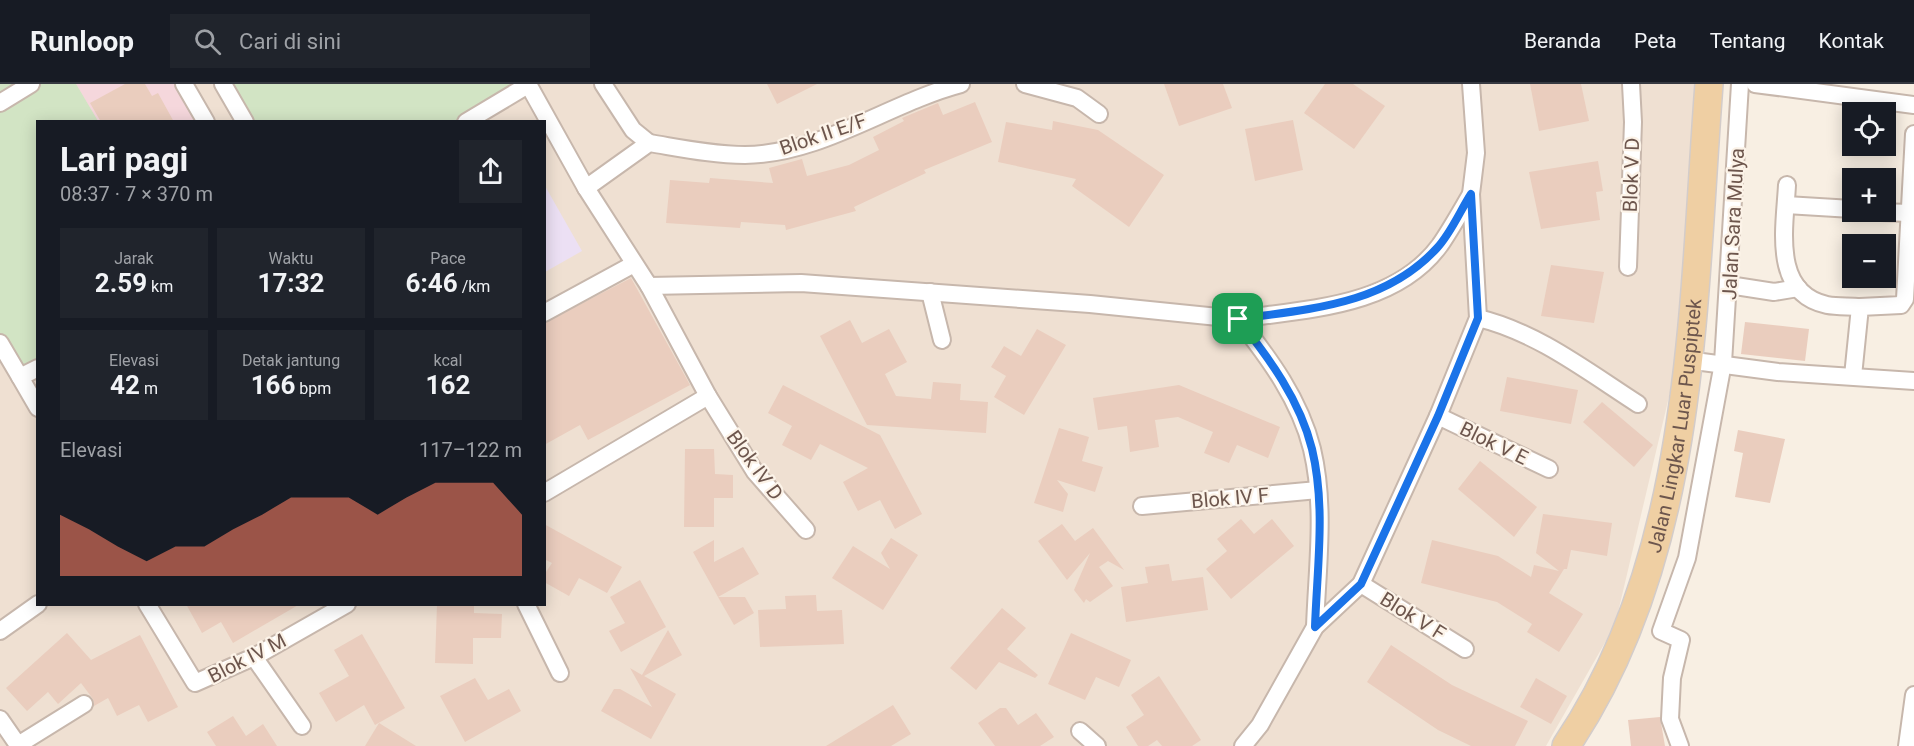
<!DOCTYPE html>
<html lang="id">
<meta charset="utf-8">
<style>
:root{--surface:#171b24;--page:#20242c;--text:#f1f3f6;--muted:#9ea1a6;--line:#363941;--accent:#d36d58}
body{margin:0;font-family:Roboto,sans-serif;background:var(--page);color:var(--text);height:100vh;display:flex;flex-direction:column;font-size:22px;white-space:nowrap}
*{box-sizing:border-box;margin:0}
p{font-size:20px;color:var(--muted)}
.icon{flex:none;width:33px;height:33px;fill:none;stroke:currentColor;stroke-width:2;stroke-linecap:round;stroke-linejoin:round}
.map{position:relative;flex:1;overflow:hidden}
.side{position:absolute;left:36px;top:36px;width:510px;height:486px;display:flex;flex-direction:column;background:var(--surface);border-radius:0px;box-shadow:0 3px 15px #0003}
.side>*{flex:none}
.fabs{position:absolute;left:1842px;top:18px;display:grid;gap:12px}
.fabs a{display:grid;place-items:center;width:54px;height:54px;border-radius:0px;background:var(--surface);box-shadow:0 3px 15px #0003;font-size:30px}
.pin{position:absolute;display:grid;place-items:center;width:51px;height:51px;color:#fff;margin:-26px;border-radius:12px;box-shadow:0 3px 9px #0006}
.round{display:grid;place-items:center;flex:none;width:63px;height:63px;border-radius:0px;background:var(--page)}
.summary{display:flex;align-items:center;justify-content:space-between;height:102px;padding:0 24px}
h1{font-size:33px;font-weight:700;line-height:45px}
.stats{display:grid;grid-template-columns:repeat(3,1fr);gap:9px;height:102px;padding:6px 24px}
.stats div{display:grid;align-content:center;border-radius:0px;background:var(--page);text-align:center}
.stats b{font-size:26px;font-weight:700}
.stats small{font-size:16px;font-weight:400}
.stats p{font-size:16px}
.chart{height:168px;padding:12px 24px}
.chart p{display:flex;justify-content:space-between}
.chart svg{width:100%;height:108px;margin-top:6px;fill:var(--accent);opacity:.7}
header{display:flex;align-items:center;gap:36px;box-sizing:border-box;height:84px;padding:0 30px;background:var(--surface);border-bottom:2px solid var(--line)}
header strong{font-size:28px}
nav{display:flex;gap:33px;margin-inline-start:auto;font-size:21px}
.search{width:420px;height:54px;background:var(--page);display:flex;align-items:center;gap:15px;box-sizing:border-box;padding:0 21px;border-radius:0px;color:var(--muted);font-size:22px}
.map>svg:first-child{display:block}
</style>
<header>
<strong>Runloop</strong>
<div class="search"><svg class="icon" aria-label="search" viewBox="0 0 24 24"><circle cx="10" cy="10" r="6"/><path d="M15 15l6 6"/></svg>Cari di sini</div>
<nav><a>Beranda</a><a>Peta</a><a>Tentang</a><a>Kontak</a></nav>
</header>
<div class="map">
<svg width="1914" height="662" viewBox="0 0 1914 662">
<rect width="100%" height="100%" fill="#f8efe3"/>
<path fill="#efe0d2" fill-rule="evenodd" d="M0,0H1699L1676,283L1615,541L1546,662H0ZM38,38H544V520H38Z"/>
<polygon fill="#ece0f4" points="545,102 582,167 545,188 544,188"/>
<polygon fill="#f5d7dc" points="76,0 181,0 204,37 98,37"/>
<g fill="#d2e4c4">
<polygon points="0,0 76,0 98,37 38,38 37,283 19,293 0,259"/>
<polygon points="233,0 518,0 519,1 454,37 254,38"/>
</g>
<g fill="#eacdbe">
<polygon points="125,0 145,0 152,12 158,9 174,38 101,38 90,19"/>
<polygon points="767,0 817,0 777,20"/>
<polygon points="1164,0 1223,0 1232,24 1179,42"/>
<polygon points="1325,0 1353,0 1385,22 1354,65 1304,29"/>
<polygon points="1530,0 1581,0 1589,37 1539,47"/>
<polygon points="975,18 992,58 924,86 926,89 854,123 856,127 786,146 785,141 741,138 740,144 666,139 670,96 709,99 710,94 773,99 769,84 802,75 807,92 849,81 879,66 873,53 904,37 902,34 938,19 943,31"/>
<polygon points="1293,36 1303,86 1255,97 1245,45"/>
<polygon points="1053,37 1098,46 1164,91 1129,143 1072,102 1076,95 998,78 1006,38 1052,46"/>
<polygon points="1598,77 1603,107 1596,108 1600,136 1541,145 1529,88"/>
<polygon points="1551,181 1604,188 1594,239 1541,232"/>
<polygon points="631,194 690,301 588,356 580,341 544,361 544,239"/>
<polygon points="850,236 862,259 889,245 907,278 885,290 896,312 931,315 933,298 961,300 960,316 988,318 986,349 867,341 820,252"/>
<polygon points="1745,238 1809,245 1805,277 1741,270"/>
<polygon points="1037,245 1066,261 1024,331 994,313 1006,292 991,283 1004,262 1021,272"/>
<polygon points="1507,293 1578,306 1571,340 1500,327"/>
<polygon points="783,301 880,351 922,430 895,445 880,416 858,427 843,398 868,384 820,360 811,376 782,361 792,342 768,329"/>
<polygon points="1179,301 1280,343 1268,374 1237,361 1229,379 1204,369 1213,348 1178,333 1155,336 1159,363 1130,368 1127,342 1098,346 1093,314"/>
<polygon points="1602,318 1653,361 1634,383 1583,338"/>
<polygon points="1059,344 1089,353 1082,377 1103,383 1095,408 1057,396 1068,410 1063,428 1034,419"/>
<polygon points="1738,346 1785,355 1770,419 1735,413 1743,369 1734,367"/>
<polygon points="685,365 714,365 715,390 733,391 733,414 714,414 714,443 684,443"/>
<polygon points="1480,377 1537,423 1514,453 1458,405"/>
<polygon points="1543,430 1612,439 1607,472 1571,466 1567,485 1564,485 1549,509 1583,530 1559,568 1527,548 1532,540 1497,518 1421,499 1432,456 1498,472 1531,493 1534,481 1559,487 1536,469"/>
<polygon points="1241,435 1254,450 1272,435 1294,462 1231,515 1206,485 1227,467 1217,455"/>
<polygon points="544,440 622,483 607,509 579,494 569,512 544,498 544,491 552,479 544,475"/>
<polygon points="1062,440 1075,457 1093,444 1124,486 1108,477 1099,483 1113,502 1090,518 1086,515 1084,519 1074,506 1090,469 1067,496 1038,457"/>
<polygon points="891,454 918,471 883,526 832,494 853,462 890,485 881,469"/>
<polygon points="714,456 714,478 743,463 759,490 718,513 693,468"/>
<polygon points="1169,480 1172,497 1203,493 1208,526 1126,538 1121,503 1148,499 1145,483"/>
<polygon points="640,496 666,543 621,568 609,547 625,539 610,513"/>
<polygon points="816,511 817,527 842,526 844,560 760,563 758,526 786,525 785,512"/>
<polygon points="718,513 745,513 754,529 734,541"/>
<polygon points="186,520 300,520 233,559 221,538 202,549"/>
<polygon points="437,520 474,520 474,529 502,530 501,554 473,554 473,580 435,579"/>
<polygon points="1002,524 1026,544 1007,565 1038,591 1035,594 999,578 976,606 950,584"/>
<polygon points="668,546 682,571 644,592 676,610 651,655 601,627 614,605 620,605 652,623 630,584 642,591"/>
<polygon points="67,549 91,576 140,551 178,623 148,638 139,621 117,632 108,614 94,622 93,615 81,599 58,620 48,608 27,627 6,604"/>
<polygon points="1071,549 1131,576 1119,603 1096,593 1085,616 1048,600"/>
<polygon points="362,550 405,624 375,641 364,621 336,638 319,609 349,592 334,566"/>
<polygon points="1391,561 1452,601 1528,637 1515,662 1471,662 1438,646 1367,598"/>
<polygon points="1159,592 1201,656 1192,662 1162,662 1157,656 1148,662 1138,662 1126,643 1144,631 1131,611"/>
<polygon points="475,594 488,616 509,605 521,627 465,658 440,612"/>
<polygon points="1536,594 1567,612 1551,640 1520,623"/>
<polygon points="893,621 911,650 891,662 826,662"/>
<polygon points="1000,624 1006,624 1018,641 1036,629 1054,653 1040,662 995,662 978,639"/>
<polygon points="233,632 246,652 263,640 277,662 216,662 207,648"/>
<polygon points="1660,633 1665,662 1631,662 1628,636"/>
<polygon points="379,639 416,662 365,662"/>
</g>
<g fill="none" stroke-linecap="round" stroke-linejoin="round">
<g stroke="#c7b7ac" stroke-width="20">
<g id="minor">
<polyline points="184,0 206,38"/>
<polyline points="223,0 245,38"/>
<path d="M528,0L586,104L649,202L801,199L1090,220L1238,235C1269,274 1300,316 1312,365C1326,424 1317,484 1315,543"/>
<polyline points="603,0 633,46 649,59"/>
<polyline points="1025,0 1077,14 1099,30"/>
<polyline points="1755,0 1914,21"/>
<polyline points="0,19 31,0"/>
<polyline points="466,38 528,1"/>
<path d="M1787,101C1785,142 1771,209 1827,221C1837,223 1849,222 1860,223"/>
<path d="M586,104L649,59C680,64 713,71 745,71C822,70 889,19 961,0"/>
<polyline points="1786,121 1852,125"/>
<polyline points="1881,128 1909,129"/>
<polyline points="1628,183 1633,38 1631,0"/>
<polyline points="1729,201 1774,208 1798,204"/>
<polyline points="649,202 708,312 755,388 806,446"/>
<polyline points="930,208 942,256"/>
<polyline points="544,229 634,180"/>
<path d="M1478,234C1537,248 1588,288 1638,320"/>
<path d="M1238,235C1307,225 1395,223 1440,161C1451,145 1461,127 1471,110"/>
<polyline points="0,259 20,293"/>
<polyline points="1687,276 1778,288 1914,297"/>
<polyline points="38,284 20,293 38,324"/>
<polyline points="1853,292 1860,223 1901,221 1905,215 1914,50"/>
<polyline points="1438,332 1549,385"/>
<polyline points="544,409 708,312"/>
<polyline points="1142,422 1318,406"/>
<polyline points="1361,500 1465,565"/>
<polyline points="147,520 195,599 254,573 347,520"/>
<polyline points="526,520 560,589"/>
<polyline points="0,547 38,520"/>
<polyline points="254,573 302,642"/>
<polyline points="0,635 18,661 84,620"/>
<polyline points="1080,647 1097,662"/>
<polyline points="1243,662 1260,641 1315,543 1361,500 1438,332 1478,234 1471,110 1476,69 1471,0"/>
<polyline points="1680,662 1670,635 1672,594 1681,556 1661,547 1687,474 1723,279 1740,0"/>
<polyline points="1907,662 1914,611"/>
</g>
</g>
<g stroke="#d3ccca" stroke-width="30">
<g id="primary">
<path id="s1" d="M1566,662C1696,470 1692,222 1709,0"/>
</g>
</g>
<use href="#minor" stroke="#fff" stroke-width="16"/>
<use href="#primary" stroke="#efcfa3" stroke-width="27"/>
</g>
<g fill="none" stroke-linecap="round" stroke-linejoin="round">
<g stroke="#fff" stroke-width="12">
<path id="route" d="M1471,110L1478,234L1438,332L1361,500L1315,543C1317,484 1326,423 1312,365C1300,316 1269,274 1238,235C1310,225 1385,221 1437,164C1451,149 1460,127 1471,110Z"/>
</g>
<use href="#route" stroke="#1a73e8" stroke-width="8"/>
</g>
<g text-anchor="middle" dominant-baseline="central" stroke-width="4.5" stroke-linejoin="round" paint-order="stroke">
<g font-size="20" fill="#6d564d" stroke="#fcf3e8">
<text transform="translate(823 50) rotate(-19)">Blok II E/F</text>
<text transform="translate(1631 91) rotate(-88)">Blok V D</text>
<text transform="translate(1733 140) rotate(-87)">Jalan Sara Mulya</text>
<text stroke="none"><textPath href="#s1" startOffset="342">Jalan Lingkar Luar Puspiptek</textPath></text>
<text transform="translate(1494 359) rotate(26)">Blok V E</text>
<text transform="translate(755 381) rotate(54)">Blok IV D</text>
<text transform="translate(1230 414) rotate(-5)">Blok IV F</text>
<text transform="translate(1413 532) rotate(32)">Blok V F</text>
<text transform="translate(247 574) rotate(-27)">Blok IV M</text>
</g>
</g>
</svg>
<div class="fabs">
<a><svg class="icon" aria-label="locate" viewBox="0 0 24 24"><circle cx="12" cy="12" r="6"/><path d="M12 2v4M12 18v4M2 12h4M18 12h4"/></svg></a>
<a>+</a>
<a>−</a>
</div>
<div class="pin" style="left:1238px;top:235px;background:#1e9e55"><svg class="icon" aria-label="arrive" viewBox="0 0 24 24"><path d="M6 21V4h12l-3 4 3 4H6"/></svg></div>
<section class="side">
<div class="summary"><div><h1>Lari pagi</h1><p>08:37 · 7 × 370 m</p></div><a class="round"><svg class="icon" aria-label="share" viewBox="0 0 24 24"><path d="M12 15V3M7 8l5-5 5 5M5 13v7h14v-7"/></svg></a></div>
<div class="stats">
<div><p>Jarak</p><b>2.59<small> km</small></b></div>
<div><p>Waktu</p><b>17:32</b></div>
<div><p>Pace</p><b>6:46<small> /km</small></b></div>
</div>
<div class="stats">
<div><p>Elevasi</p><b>42<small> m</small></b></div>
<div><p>Detak jantung</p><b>166<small> bpm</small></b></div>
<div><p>kcal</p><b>162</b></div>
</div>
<div class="chart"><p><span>Elevasi</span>117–122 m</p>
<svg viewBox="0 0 160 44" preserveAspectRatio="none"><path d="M0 44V19L10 25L20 32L30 38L40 32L50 32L60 25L70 19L80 12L90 12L100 12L110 19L120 12L130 6L140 6L150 6L160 19V44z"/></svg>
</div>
</section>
</div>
